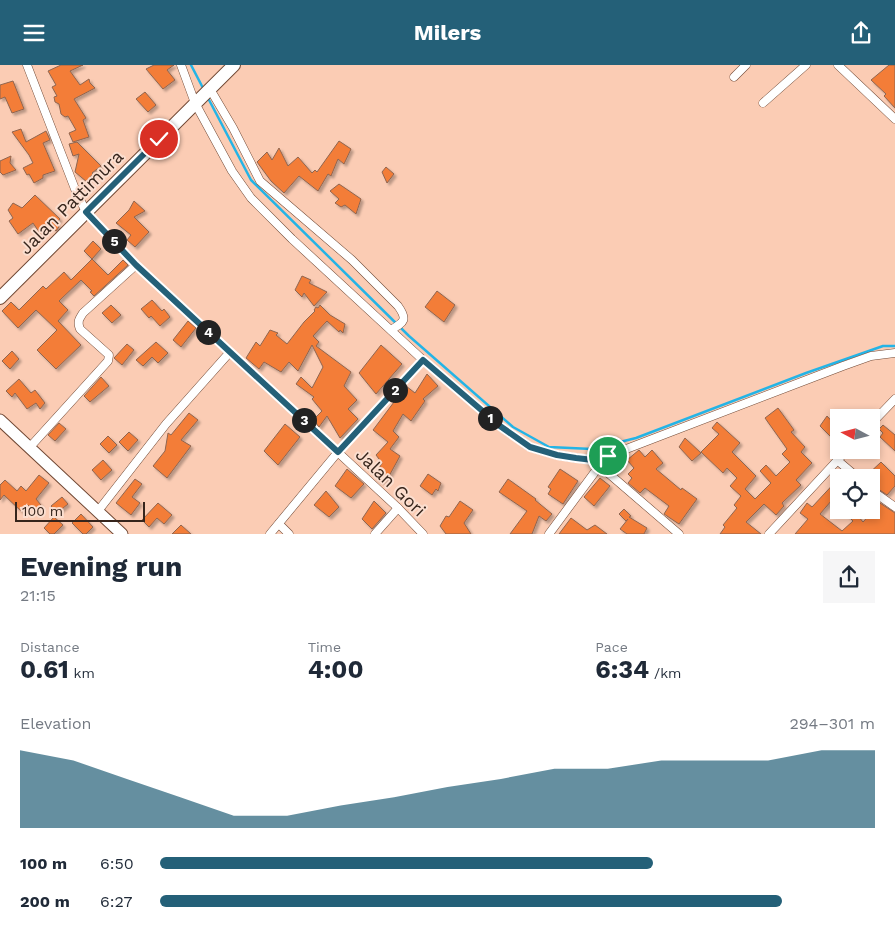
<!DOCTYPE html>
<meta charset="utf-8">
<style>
:root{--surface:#fff;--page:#f6f6f7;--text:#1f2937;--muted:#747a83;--accent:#246078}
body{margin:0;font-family:"Work Sans",sans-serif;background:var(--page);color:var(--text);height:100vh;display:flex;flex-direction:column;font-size:19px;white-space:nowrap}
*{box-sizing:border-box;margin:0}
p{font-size:16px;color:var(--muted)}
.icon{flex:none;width:28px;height:28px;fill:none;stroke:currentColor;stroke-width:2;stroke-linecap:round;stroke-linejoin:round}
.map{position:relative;height:469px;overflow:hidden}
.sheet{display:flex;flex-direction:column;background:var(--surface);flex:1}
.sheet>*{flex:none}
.needle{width:32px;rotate:277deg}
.tools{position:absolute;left:830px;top:344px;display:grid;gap:10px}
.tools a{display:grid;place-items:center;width:50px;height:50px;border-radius:0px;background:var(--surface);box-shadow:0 2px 8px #0003;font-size:25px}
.scale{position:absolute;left:15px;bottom:12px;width:130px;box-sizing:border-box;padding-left:5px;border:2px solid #36251c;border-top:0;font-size:14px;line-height:18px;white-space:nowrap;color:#36251c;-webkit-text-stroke:4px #fbdecf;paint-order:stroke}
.pin{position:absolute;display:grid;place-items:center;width:42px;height:42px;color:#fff;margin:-21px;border:2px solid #fff;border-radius:50%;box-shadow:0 1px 5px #0007}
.km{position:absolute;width:25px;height:25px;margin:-12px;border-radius:50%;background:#222;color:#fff;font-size:14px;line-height:25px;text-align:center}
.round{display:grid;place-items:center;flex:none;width:52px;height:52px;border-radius:0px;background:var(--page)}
.overview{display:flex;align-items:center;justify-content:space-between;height:85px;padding:0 20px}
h1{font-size:28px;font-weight:700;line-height:38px}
.figures{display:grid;grid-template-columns:repeat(3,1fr);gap:8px;height:85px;padding:5px 20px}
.figures div{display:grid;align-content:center}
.figures b{font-size:25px;font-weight:700}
.figures small{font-size:14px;font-weight:400}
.figures p{font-size:14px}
.chart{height:140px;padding:10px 20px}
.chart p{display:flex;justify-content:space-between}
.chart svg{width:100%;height:90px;margin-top:5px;fill:var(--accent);opacity:.7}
ul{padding:0 20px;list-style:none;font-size:16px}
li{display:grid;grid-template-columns:80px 60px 1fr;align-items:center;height:38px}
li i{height:12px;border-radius:6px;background:var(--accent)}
header{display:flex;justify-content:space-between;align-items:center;height:65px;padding:0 20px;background:var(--accent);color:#fff;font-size:22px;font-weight:700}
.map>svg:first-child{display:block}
</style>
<header><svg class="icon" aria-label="menu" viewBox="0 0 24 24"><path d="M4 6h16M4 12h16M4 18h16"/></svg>Milers<svg class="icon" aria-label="share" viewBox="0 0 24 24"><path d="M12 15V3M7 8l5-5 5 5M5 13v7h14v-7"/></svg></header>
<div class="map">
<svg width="895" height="469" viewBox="0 0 895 469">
<defs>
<filter id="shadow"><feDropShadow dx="2.5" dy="2.5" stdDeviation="1" flood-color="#0004"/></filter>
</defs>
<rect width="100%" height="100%" fill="#fbccb4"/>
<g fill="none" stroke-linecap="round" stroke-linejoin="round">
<g stroke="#24b4e6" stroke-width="2.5">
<polyline points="191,0 204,25"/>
<polyline points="208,33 251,115 409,271 513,362 549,382 592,384 636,373 806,308 883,281 895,281"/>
</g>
</g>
<g fill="#f37d37" stroke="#8f6550" filter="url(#shadow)">
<polygon points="61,0 83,0 70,6 80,20 89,14 90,18 95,23 74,34 86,53 83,55 89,72 73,77 69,68 76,65 68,51 65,52 61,49 59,39 55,37 54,32 57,31 52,22 56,20 48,6"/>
<polygon points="154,0 174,0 167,5 175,15 163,24 146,4"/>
<polygon points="889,0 895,0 895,43 884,31 886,29 871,15"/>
<polygon points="13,16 24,44 12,48 5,32 0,34 0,20"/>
<polygon points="145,27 156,40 148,47 136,34"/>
<polygon points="21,64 26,77 46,66 50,75 43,78 55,106 43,110 43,113 34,118 29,109 27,110 23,103 33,98 29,90 12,67"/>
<polygon points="339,76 351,84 344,99 338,94 331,111 328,109 318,126 299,111 284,128 271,116 257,97 267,87 272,95 279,83 288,101 298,92 312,108 315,105 317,107"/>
<polygon points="77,77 101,101 92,108 93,109 89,113 87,117 75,107 79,89 73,91 69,79"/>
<polygon points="11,91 10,98 16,105 3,110 0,107 0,96"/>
<polygon points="386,102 394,109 387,118 382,107"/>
<polygon points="339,119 361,134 356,149 345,140 341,142 335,138 339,134 330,126"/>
<polygon points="35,130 60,154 56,158 59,162 56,166 51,161 41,170 33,158 18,169 9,156 13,153 8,145 13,138 22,143"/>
<polygon points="134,136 145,146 134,152 149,167 135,182 127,175 131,170 116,158 129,145"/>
<polygon points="93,176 101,184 92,194 84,186"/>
<polygon points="92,194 108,210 123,195 128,200 94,231 90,227 92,226 81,215 59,236 68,245 58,256 81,280 56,304 37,285 57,265 36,245 18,263 2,246 11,237 19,245 43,221 46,224 64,207 71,215"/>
<polygon points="302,211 311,215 309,218 327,227 314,241 304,228 302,232 295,225"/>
<polygon points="437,226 455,240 444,257 425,242"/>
<polygon points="152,235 162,246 164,244 170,252 160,261 151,251 149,253 141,244"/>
<polygon points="111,240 121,250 112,258 102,248"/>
<polygon points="320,240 330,250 345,259 343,268 340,265 339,267 327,256 313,271 319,277 316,281 351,307 344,321 357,335 348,344 358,354 340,373 327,351 319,362 318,361 314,354 322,346 312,334 314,332 296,319 301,312 312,323 323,302 312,280 298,306 289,297 281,307 264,297 259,304 246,293 256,277 260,281 270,265 278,268 276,270 287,279 304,257 315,246 314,245 316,242 318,243"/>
<polygon points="188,256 196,263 181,282 173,275"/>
<polygon points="156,277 168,288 158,298 152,292 143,301 136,295"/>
<polygon points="127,279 134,285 122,300 114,293"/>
<polygon points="381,280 402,299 376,329 359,308"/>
<polygon points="12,286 19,294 10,304 2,296"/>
<polygon points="427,309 438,321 423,334 425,336 411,356 403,349 393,366 399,372 390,384 400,391 388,413 381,417 375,412 380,407 378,405 382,398 376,390 388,377 373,365 406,321 415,328"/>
<polygon points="101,312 109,321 90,337 84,331"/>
<polygon points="19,314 31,328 35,325 45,338 40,344 36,338 27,344 15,328 12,332 6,326"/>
<polygon points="778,343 794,365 791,367 805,382 801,387 812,398 796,415 801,420 782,438 784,441 776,450 764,439 746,457 761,469 720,469 725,462 723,460 737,443 734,440 741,431 730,421 737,413 727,403 723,408 701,387 719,369 712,363 717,357 740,378 732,387 756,411 745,424 755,434 771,418 760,406 766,400 776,411 790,397 782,389 787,384 765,353"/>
<polygon points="189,348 198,355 181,375 191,381 167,413 153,401 165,386 168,368 171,370"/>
<polygon points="827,351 839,364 839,370 834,375 820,361"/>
<polygon points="59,358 66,364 55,376 48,370"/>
<polygon points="285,359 300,372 278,400 264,386"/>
<polygon points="883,360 895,370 895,386 880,372 883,368 879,364"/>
<polygon points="129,367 138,375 128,386 119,377"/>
<polygon points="108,371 117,380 109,388 100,379"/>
<polygon points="685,373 701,388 692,396 679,382"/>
<polygon points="639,385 645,392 652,385 663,398 656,404 681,425 682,423 697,434 679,459 664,449 669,441 645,423 640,428 628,418 632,413 628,409 634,403 627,395"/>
<polygon points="103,395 112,405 101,415 92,405"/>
<polygon points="881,397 895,411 895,421 887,430 871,419 871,412 865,412"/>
<polygon points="347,404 364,419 351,433 335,421"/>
<polygon points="560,404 578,416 563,439 548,429 551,424 548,422"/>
<polygon points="428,409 441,418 438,426 436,424 432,430 420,421"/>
<polygon points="39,410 49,418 36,434 41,440 35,447 28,440 22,447 4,430 0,435 0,420 5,415 17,426 21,421 26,426"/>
<polygon points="600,413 610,421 594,441 584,432"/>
<polygon points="839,413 839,442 832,435 820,449 842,466 853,456 842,445 853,445 863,457 871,448 871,432 895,448 895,469 795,469 808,454 800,448 807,438 812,442"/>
<polygon points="135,414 142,419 132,432 140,438 131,450 116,438"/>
<polygon points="508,414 536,434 535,435 552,449 546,456 539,451 532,469 510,469 527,446 499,427"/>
<polygon points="326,426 339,442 329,452 314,440"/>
<polygon points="62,432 68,439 57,448 51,441"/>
<polygon points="374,436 386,448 372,464 362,454"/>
<polygon points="460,436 473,445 464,458 471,469 446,469 440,461 446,451 449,452"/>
<polygon points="158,438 172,450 164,459 157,453 149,462 142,455"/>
<polygon points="624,444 631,451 629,452 647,463 644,469 627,469 620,464 628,454 626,456 619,449"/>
<polygon points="81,449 93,462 86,469 83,469 72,458"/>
<polygon points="54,452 63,460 54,469 50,469 44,463"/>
<polygon points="571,453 587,465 595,460 607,469 559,469"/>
<polygon points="181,460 191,469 172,469"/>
</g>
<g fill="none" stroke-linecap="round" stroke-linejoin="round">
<g stroke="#714935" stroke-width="9">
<g id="street">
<polyline points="27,0 75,124 86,147 136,200 398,443 423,469"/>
<polyline points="181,0 195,38 232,106 251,133 292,174 423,295 500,361 530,382 557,390 576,393 593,395 608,391 843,301 871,291 895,288"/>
<polyline points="838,0 895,54"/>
<polyline points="734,12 746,0"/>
<path d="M210,24L233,63L260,116L352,195L398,241C408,255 404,257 391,265"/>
<polyline points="763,38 806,0"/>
<polyline points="871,359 895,334"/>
<path d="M30,382L108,296L109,290L80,264C77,257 79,254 83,248L136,200"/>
<polyline points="593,395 679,469"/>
<polyline points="837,395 857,412"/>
<polyline points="871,425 895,442"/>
<polyline points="98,446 166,359 230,287"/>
<polyline points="279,459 289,469"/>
<polyline points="270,469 338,387 423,295"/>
<polyline points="375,469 398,443"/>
<polyline points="549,469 600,400"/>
<polyline points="769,469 847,385"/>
</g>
</g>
<g stroke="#714935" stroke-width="13">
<polyline id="secondary" points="0,355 122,469"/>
</g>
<g stroke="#714935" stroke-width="14">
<polyline id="primary" points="0,233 234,0"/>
</g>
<use href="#street" stroke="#fff" stroke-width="8"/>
<use href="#secondary" stroke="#fff" stroke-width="11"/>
<use href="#primary" stroke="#fff" stroke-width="12"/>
</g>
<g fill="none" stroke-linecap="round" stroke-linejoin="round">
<g stroke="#fff" stroke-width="10">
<polyline id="route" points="159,74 86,147 136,200 338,387 423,295 500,361 530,382 557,390 576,393 593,395 608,391"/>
</g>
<use href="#route" stroke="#246078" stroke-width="6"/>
</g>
<g text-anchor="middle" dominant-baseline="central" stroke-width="4" stroke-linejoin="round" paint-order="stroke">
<g font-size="18" fill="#36251c" stroke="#fbdecf">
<text transform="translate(71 137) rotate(-45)">Jalan Pattimura</text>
<text transform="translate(391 417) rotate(44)">Jalan Gori</text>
</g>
</g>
</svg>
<div class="tools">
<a><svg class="needle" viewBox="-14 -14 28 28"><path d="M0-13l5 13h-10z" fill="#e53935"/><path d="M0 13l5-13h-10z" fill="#747a83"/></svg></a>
<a><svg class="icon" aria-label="locate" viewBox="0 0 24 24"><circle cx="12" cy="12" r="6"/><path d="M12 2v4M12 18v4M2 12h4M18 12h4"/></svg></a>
</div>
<div class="scale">100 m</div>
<div class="pin" style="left:608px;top:391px;background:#1e9e55"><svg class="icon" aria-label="arrive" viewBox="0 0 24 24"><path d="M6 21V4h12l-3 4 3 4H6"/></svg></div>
<div class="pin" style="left:159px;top:74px;background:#d93025"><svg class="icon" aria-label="check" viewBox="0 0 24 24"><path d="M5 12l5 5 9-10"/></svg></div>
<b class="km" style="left:490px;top:353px">1</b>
<b class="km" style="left:395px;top:325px">2</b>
<b class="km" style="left:304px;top:355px">3</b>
<b class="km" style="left:208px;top:267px">4</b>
<b class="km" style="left:114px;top:176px">5</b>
</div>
<section class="sheet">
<div class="overview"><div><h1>Evening run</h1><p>21:15</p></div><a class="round"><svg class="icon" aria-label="share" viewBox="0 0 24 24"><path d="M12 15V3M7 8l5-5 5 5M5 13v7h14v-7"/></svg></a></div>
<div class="figures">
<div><p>Distance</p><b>0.61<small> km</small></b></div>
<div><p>Time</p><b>4:00</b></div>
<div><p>Pace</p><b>6:34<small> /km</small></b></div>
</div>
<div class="chart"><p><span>Elevation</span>294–301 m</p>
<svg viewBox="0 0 160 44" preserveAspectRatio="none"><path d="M0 44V6L10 11L20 20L30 29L40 38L50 38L60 33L70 29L80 24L90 20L100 15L110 15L120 11L130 11L140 11L150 6L160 6V44z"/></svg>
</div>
<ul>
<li><b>100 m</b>6:50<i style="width:69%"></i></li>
<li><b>200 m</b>6:27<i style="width:87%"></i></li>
</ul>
</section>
